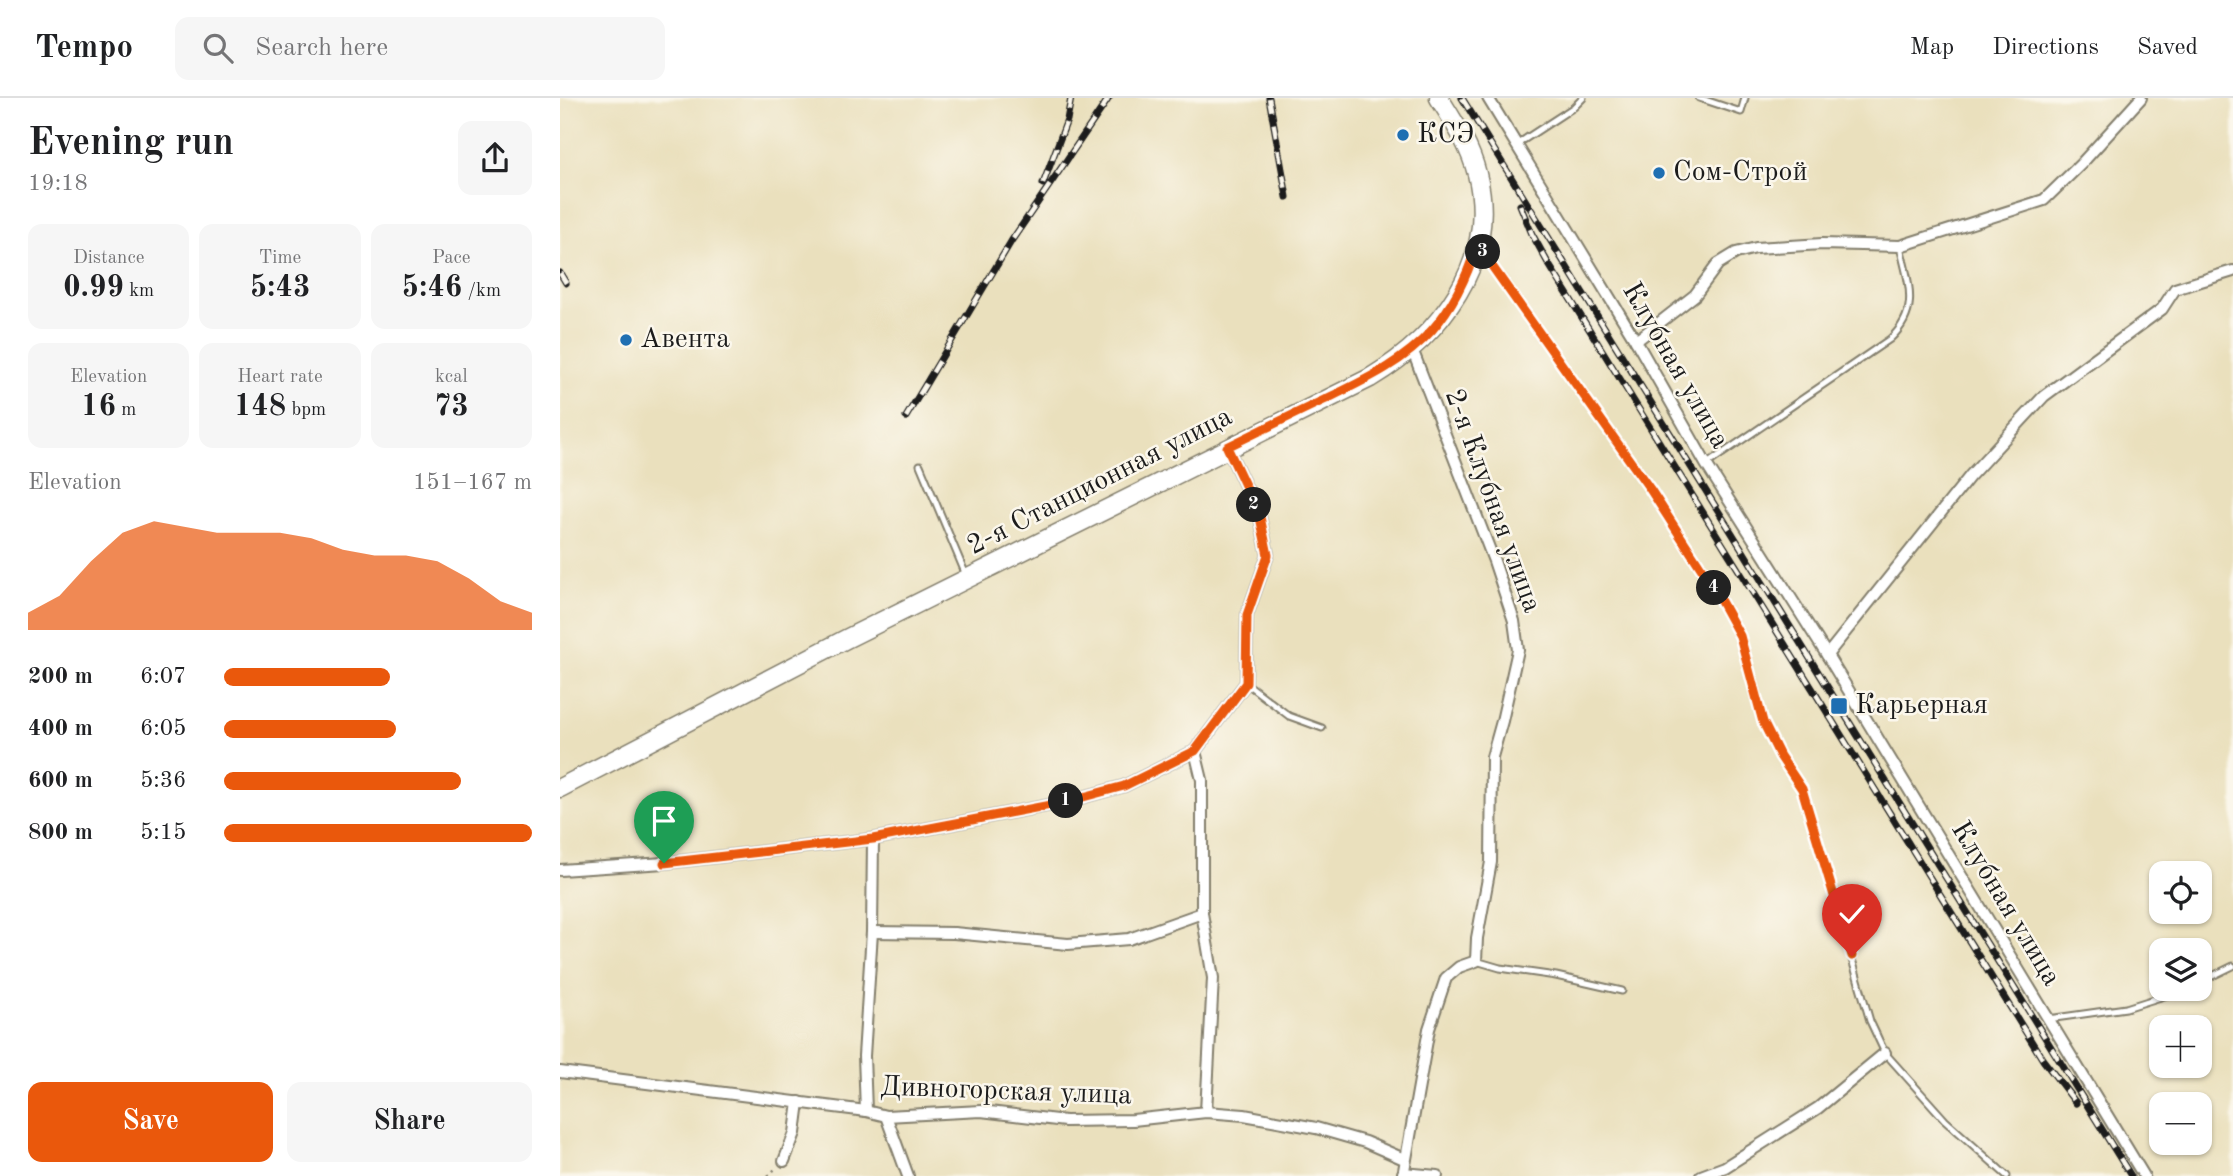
<!DOCTYPE html>
<meta charset="utf-8">
<style>
:root{--surface:#fff;--page:#f6f6f6;--text:#202124;--muted:#757577;--line:#e0e0e0;--accent:#ea580c}
body{margin:0;font-family:"Old Standard TT",serif;background:var(--page);color:var(--text);height:100vh;display:flex;flex-direction:column;font-size:26px;white-space:nowrap}
*{box-sizing:border-box;margin:0}
p{font-size:23px;color:var(--muted)}
.icon{flex:none;width:38px;height:38px;fill:none;stroke:currentColor;stroke-width:2;stroke-linecap:round;stroke-linejoin:round}
.map{position:relative;flex:1;overflow:hidden}
.sheet{display:flex;flex-direction:column;background:var(--surface);width:560px}
.sheet>*{flex:none}
.buttons{position:absolute;left:1589px;top:763px;display:grid;gap:14px}
.buttons a{display:grid;place-items:center;width:63px;height:63px;border-radius:14px;background:var(--surface);box-shadow:0 2px 5px #0004;font-size:35px}
.pin{position:absolute;display:grid;place-items:center;width:60px;height:60px;color:#fff;margin:-72px -30px;border-radius:50% 50% 50% 0;rotate:-45deg;box-shadow:0 0 7px #0007}
.pin .icon{rotate:45deg}
.km{position:absolute;width:35px;height:35px;margin:-18px;border-radius:50%;background:#222;color:#fff;font-size:19px;line-height:35px;text-align:center}
.round{display:grid;place-items:center;flex:none;width:74px;height:74px;border-radius:14px;background:var(--page)}
.overview{display:flex;align-items:center;justify-content:space-between;height:119px;padding:0 28px}
h1{font-size:38px;font-weight:600;line-height:52px}
.metrics{display:grid;grid-template-columns:repeat(3,1fr);gap:10px;height:119px;padding:7px 28px}
.metrics div{display:grid;align-content:center;border-radius:14px;background:var(--page);text-align:center}
.metrics b{font-size:30px;font-weight:600}
.metrics small{font-size:19px;font-weight:400}
.metrics p{font-size:19px}
.chart{height:196px;padding:14px 28px}
.chart p{display:flex;justify-content:space-between}
.chart svg{width:100%;height:126px;margin-top:7px;fill:var(--accent);opacity:.7}
.action{display:flex;gap:14px;margin-top:auto;padding:14px 28px}
.action a{flex:1;height:80px;border-radius:14px;background:var(--accent);color:#fff;font-size:28px;font-weight:600;line-height:80px;text-align:center}
.action a+a{background:var(--page);color:var(--text)}
ul{padding:0 28px;list-style:none;font-size:23px}
li{display:grid;grid-template-columns:112px 84px 1fr;align-items:center;height:52px}
li i{height:18px;border-radius:9px;background:var(--accent)}
header{display:flex;align-items:center;gap:42px;box-sizing:border-box;height:98px;padding:0 35px;background:var(--surface);border-bottom:2px solid var(--line)}
header strong{font-size:33px}
nav{display:flex;gap:38px;margin-inline-start:auto;font-size:24px}
.search{width:490px;height:63px;background:var(--page);display:flex;align-items:center;gap:18px;box-sizing:border-box;padding:0 24px;border-radius:14px;color:var(--muted);font-size:26px}
main{display:flex;flex:1;min-height:0}
.map>svg:first-child{display:block}
</style>
<header>
<strong>Tempo</strong>
<div class="search"><svg class="icon" aria-label="search" viewBox="0 0 24 24"><circle cx="10" cy="10" r="6"/><path d="M15 15l6 6"/></svg>Search here</div>
<nav><a>Map</a><a>Directions</a><a>Saved</a></nav>
</header>
<main>
<section class="sheet">
<div class="overview"><div><h1>Evening run</h1><p>19:18</p></div><a class="round"><svg class="icon" aria-label="share" viewBox="0 0 24 24"><path d="M12 15V3M7 8l5-5 5 5M5 13v7h14v-7"/></svg></a></div>
<div class="metrics">
<div><p>Distance</p><b>0.99<small> km</small></b></div>
<div><p>Time</p><b>5:43</b></div>
<div><p>Pace</p><b>5:46<small> /km</small></b></div>
</div>
<div class="metrics">
<div><p>Elevation</p><b>16<small> m</small></b></div>
<div><p>Heart rate</p><b>148<small> bpm</small></b></div>
<div><p>kcal</p><b>73</b></div>
</div>
<div class="chart"><p><span>Elevation</span>151–167 m</p>
<svg viewBox="0 0 160 44" preserveAspectRatio="none"><path d="M0 44V38L10 32L20 20L30 10L40 6L50 8L60 10L70 10L80 10L90 12L100 16L110 18L120 18L130 20L140 26L150 34L160 38V44z"/></svg>
</div>
<ul>
<li><b>200 m</b>6:07<i style="width:54%"></i></li>
<li><b>400 m</b>6:05<i style="width:56%"></i></li>
<li><b>600 m</b>5:36<i style="width:77%"></i></li>
<li><b>800 m</b>5:15<i style="width:100%"></i></li>
</ul>
<div class="action"><a>Save</a><a>Share</a></div>
</section>
<div class="map">
<svg width="1673" height="1078" viewBox="0 0 1673 1078">
<rect width="100%" height="100%" fill="#fbf7ec"/>
<filter id="ink" filterUnits="userSpaceOnUse"><feTurbulence type="fractalNoise" baseFrequency=".0143" numOctaves="2"/><feDisplacementMap in="SourceGraphic" scale="14" xChannelSelector="R" yChannelSelector="G"/><feConvolveMatrix kernelMatrix="1 2 1 2 8 2 1 2 1" color-interpolation-filters="sRGB"/></filter>
<filter id="wash" filterUnits="userSpaceOnUse"><feTurbulence type="fractalNoise" baseFrequency=".00686" numOctaves="4" result="noise"/><feDisplacementMap in="SourceGraphic" scale="28" xChannelSelector="R" yChannelSelector="G"/><feGaussianBlur stdDeviation="1.57" result="paint"/><feColorMatrix in="noise" values="0 0 0 0 0 0 0 0 0 0 0 0 0 0 0 0 0 1.4 0 .05"/><feComposite in="paint" operator="in"/></filter>
<g filter="url(#wash)">
<rect width="100%" height="100%" fill="#eae0bd"/>
</g>
<g filter="url(#ink)">
<g fill="none" stroke-linecap="round" stroke-linejoin="round">
<g stroke="#837e6c" stroke-width="9">
<g id="lane">
<polyline points="1139,0 1181,14 1185,0"/>
<polyline points="956,47 1014,9 1023,0"/>
<polyline points="921,153 1090,391 1152,487 1180,538 1203,624 1220,658 1242,690 1310,923 1325,955 1385,1022 1447,1078"/>
<path d="M1147,366L1330,241C1361,212 1348,185 1340,148"/>
<polyline points="360,367 406,477"/>
<polyline points="686,585 729,618 762,630"/>
<polyline points="916,863 940,870 996,878 1062,893"/>
<polyline points="1640,884 1673,868"/>
<polyline points="1488,921 1566,910 1626,891"/>
</g>
</g>
<g stroke="#837e6c" stroke-width="14">
<g id="street">
<polyline points="928,0 1076,243 1146,366 1267,557 1584,1078"/>
<polyline points="1076,243 1135,197 1158,166 1176,155 1196,150 1262,146 1340,148 1484,102 1521,66 1581,0"/>
<polyline points="1267,557 1410,378 1484,298 1602,211 1615,191 1673,173"/>
<polyline points="635,653 642,682 642,815 653,880 646,1014"/>
<polyline points="0,772 104,765 313,741 501,705 564,688 635,653 686,585 687,517 708,457 700,419 667,349"/>
<polyline points="312,834 394,835 508,846 569,841 642,815"/>
<polyline points="0,974 306,1013 326,1018 421,1013 505,1023 573,1022 646,1014 684,1017 756,1030 805,1044 844,1061"/>
<polyline points="306,1013 304,958 312,834 313,741"/>
<polyline points="326,1018 348,1078"/>
<polyline points="224,1063 235,1035 239,1004"/>
<polyline points="843,1075 877,1078"/>
<polyline points="843,1078 869,931 886,880 899,869 916,863 917,840 931,764 932,659 942,623 958,552 954,523 934,463 852,251"/>
<polyline points="1141,1078 1165,1069 1258,1010 1325,955"/>
</g>
</g>
<g stroke="#837e6c" stroke-width="21">
<path id="primary" d="M0,690L286,541L810,280C880,238 939,163 917,76C910,48 894,24 879,0"/>
</g>
<polyline stroke="#837e6c" stroke-width="2.5" stroke-dasharray="2 5" stroke-linecap="butt" points="208,1078 215,1071"/>
<use href="#lane" stroke="#fff" stroke-width="5"/>
<use href="#street" stroke="#fff" stroke-width="10"/>
<use href="#primary" stroke="#fff" stroke-width="18"/>
<g stroke="#1c1c1c" stroke-width="7">
<g id="rail">
<polyline points="709,0 727,99"/>
<polyline points="902,0 1571,1078"/>
<polyline points="483,86 507,22 511,0"/>
<polyline points="960,107 972,136 988,165 1483,962 1516,1005"/>
<polyline points="0,175 6,185"/>
<polyline points="346,319 452,142 549,0"/>
</g>
</g>
<use href="#rail" stroke="#fbf7ec" stroke-width="4.5" stroke-dasharray="13" stroke-linecap="butt"/>
</g>
</g>
<g fill="none" stroke-linecap="round" stroke-linejoin="round" filter="url(#ink)">
<g stroke="#fff" stroke-width="14">
<path id="route" d="M104,765L313,741L501,705L564,688L635,653L686,585L687,517L708,457L700,419L667,349C700,333 732,317 764,302C803,283 843,265 872,232C894,207 907,179 917,147L1090,391L1152,487L1180,538L1203,624L1220,658L1242,691L1292,858"/>
</g>
<use href="#route" stroke="#ea580c" stroke-width="9"/>
</g>
<g fill="#1f6fb2" stroke="#fbf7ec" stroke-width="2.5">
<circle cx="843" cy="37" r="7"/>
<circle cx="1099" cy="75" r="7"/>
<circle cx="66" cy="242" r="7"/>
<rect x="1270" y="599" width="18" height="18" rx="3.5"/>
</g>
<g text-anchor="middle" dominant-baseline="central" stroke-width="5" stroke-linejoin="round" paint-order="stroke">
<g font-size="28" fill="#1c1c1c" stroke="#fbf7ec" text-anchor="start">
<text x="857" y="37">КСЭ</text>
<text x="1113" y="75">Сом-Строй</text>
<text x="80" y="242">Авента</text>
<text x="1295" y="608">Карьерная</text>
</g>
<g font-size="28" fill="#1c1c1c" stroke="#fbf7ec">
<text transform="translate(1115 268) rotate(60)">Клубная улица</text>
<text transform="translate(540 384) rotate(-27)">2-я Станционная улица</text>
<text transform="translate(932 403) rotate(70)">2-я Клубная улица</text>
<text transform="translate(1445 806) rotate(59)">Клубная улица</text>
<text transform="translate(446 994) rotate(2)">Дивногорская улица</text>
</g>
</g>
</svg>
<div class="buttons">
<a><svg class="icon" aria-label="locate" viewBox="0 0 24 24"><circle cx="12" cy="12" r="6"/><path d="M12 2v4M12 18v4M2 12h4M18 12h4"/></svg></a>
<a><svg class="icon" aria-label="layers" viewBox="0 0 24 24"><path d="M12 4l9 5-9 5-9-5zM3 14l9 5 9-5"/></svg></a>
<a>+</a>
<a>−</a>
</div>
<div class="pin" style="left:104px;top:765px;background:#1e9e55"><svg class="icon" aria-label="arrive" viewBox="0 0 24 24"><path d="M6 21V4h12l-3 4 3 4H6"/></svg></div>
<div class="pin" style="left:1292px;top:858px;background:#d93025"><svg class="icon" aria-label="check" viewBox="0 0 24 24"><path d="M5 12l5 5 9-10"/></svg></div>
<b class="km" style="left:506px;top:703px">1</b>
<b class="km" style="left:694px;top:407px">2</b>
<b class="km" style="left:923px;top:154px">3</b>
<b class="km" style="left:1154px;top:490px">4</b>
</div>
</main>
